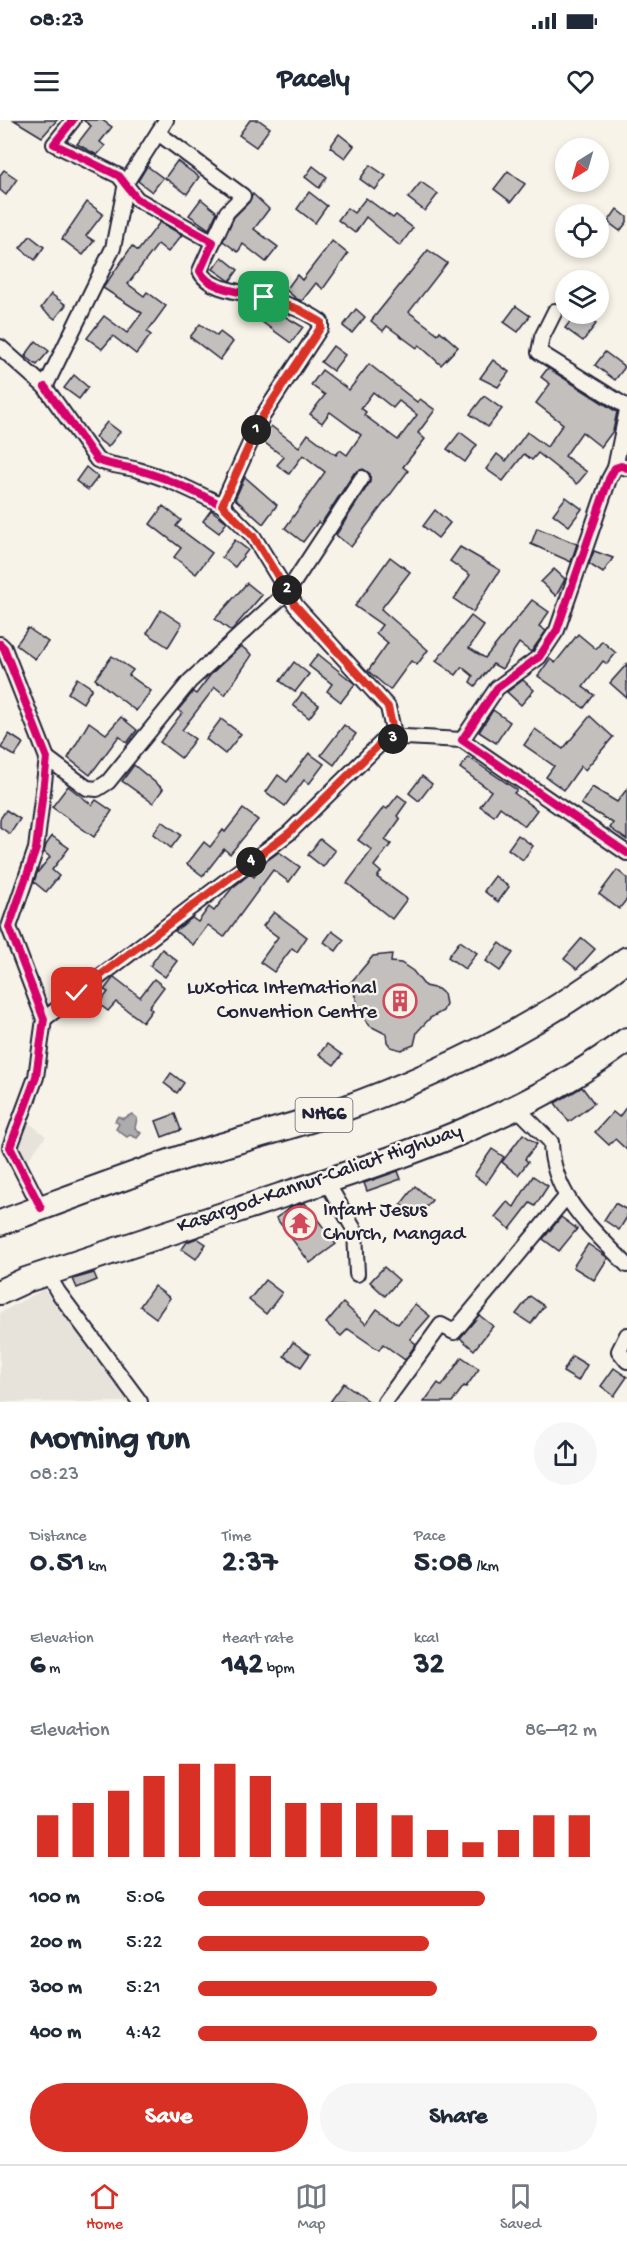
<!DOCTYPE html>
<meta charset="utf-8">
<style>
:root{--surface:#fff;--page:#f6f6f7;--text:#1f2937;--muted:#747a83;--line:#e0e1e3;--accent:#d93025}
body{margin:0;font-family:"Gochi Hand",sans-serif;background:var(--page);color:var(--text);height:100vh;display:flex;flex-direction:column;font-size:22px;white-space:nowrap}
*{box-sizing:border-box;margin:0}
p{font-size:20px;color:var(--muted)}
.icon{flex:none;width:33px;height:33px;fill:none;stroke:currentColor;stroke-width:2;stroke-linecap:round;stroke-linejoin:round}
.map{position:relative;height:1282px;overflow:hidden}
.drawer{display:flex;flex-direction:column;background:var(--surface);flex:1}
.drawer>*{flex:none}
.needle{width:39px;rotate:217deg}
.fabs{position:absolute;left:555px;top:18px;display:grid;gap:12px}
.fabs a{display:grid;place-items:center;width:54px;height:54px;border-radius:50%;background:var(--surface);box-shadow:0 3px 9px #0003;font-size:30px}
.pin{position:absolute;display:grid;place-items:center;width:51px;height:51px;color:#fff;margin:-26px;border-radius:12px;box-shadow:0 3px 9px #0006}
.km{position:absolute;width:30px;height:30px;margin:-15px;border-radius:50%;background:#222;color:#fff;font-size:16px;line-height:30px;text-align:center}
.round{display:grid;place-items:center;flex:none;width:63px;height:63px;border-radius:32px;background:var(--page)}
.head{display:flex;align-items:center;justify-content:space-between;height:102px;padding:0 30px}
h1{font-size:33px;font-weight:800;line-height:45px}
.figures{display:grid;grid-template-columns:repeat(3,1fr);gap:9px;height:102px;padding:6px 30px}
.figures div{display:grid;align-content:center}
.figures b{font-size:30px;font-weight:800}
.figures small{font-size:16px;font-weight:400}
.figures p{font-size:16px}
.chart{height:168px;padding:12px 30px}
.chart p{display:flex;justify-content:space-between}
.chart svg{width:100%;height:108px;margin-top:6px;stroke:var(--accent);stroke-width:6}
.cta{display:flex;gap:12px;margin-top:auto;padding:12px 30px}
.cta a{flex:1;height:69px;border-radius:36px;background:var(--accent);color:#fff;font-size:24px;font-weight:800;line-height:69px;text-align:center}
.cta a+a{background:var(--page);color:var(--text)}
ul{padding:0 30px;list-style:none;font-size:20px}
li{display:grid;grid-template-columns:96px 72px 1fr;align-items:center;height:45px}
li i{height:15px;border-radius:8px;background:var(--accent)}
.status{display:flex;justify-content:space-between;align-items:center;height:42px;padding:0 30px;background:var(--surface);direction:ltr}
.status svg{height:16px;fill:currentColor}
header{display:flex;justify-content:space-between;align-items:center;height:78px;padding:0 30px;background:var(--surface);font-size:27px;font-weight:800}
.tabs{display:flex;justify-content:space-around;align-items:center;height:84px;border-top:2px solid var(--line);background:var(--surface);font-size:16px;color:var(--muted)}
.tabs a{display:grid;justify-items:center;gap:3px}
.tabs .active{color:var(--accent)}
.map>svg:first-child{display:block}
</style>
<div class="status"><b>08:23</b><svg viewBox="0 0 49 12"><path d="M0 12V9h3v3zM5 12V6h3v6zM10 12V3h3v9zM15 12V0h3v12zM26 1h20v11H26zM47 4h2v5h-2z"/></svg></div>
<header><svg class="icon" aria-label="menu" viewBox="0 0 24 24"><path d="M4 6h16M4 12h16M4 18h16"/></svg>Pacely<svg class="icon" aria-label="heart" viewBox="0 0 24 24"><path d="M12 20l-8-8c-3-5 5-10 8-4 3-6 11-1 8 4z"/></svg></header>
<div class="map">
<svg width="627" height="1282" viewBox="0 0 627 1282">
<rect width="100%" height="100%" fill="#f7f3e8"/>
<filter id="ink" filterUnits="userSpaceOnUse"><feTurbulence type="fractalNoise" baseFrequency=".0167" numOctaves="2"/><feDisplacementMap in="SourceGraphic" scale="12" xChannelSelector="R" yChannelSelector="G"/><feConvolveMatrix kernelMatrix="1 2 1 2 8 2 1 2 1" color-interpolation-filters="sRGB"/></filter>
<g filter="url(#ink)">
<g fill="#e7e3db">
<polygon points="29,1003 46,1016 28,1040 16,1031"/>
<polygon points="44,1169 131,1282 0,1282 0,1193"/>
</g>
<polygon fill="#aeabad" stroke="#76747f" stroke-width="1.5" points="132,994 137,998 135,1008 141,1013 137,1018 130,1015 127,1017 116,1009 119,1004 115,1001 118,996 123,999"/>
<g fill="#c2bfbd" stroke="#22223b" stroke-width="1.5" fill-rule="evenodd">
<polygon points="14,0 57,0 42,17"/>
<polygon points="83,0 102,0 112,7 100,22 105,26 97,35 77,24 91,6"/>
<polygon points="250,0 259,0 270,8 256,27 239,15"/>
<polygon points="339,14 354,26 345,38 330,27"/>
<polygon points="177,41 199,57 187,74 165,58"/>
<polygon points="370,45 386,56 375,70 360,59"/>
<polygon points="147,46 163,58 152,72 138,61"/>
<polygon points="313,46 327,57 319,68 305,57"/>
<polygon points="4,50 17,59 6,75 0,70 0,55"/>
<polygon points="508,51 525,64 511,82 494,69"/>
<polygon points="421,62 438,74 425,91 408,78"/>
<polygon points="309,72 327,86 315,103 297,89"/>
<polygon points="253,74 269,89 254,109 278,127 266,142 243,124 238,132 223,121 234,97 249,82"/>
<polygon points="366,78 393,98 396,95 413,108 400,126 366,97 355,113 338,100 347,88 354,93"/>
<polygon points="201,79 217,92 209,109 189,95"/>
<polygon points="87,82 103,94 86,116 94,121 83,135 62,119"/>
<polygon points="617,89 627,97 627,102 620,111 608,102"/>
<polygon points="160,102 182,115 168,132 158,124 128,164 144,176 147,172 166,186 147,212 151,215 136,234 113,216 102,229 87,218 104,196 127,213 142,193 103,168 132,126 138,131"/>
<polygon points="30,116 44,127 35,140 20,128"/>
<polygon points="332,121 348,134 323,169 316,163 302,181 297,179 286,170 297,155 302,160"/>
<polygon points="428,130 447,143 409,192 438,214 440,211 458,227 441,245 419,225 417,228 387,206 383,211 371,201"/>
<polygon points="222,137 238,150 230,161 213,149"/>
<polygon points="51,174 66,185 55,199 41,188"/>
<polygon points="258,185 274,190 303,207 291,223 251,194"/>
<polygon points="516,186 530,196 518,212 504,202"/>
<polygon points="356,189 365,197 352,213 343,206"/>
<polygon points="576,194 582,194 596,204 583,221 565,208"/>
<polygon points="200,204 217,216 220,212 233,222 220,240 190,217"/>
<polygon points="36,221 49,231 37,245 25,236"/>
<polygon points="333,226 345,235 333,251 321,242"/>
<polygon points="605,232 625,247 615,260 595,245"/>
<polygon points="493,240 509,252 498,267 480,258"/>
<path d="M369,244L417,282L420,279L435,290L418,313L425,319L403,347L408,351L351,427L336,415L370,362V354L363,349L354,353L321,404L318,402L303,422L285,408L325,352L303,335L289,354L277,345L284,337L261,320L271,306L299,327L308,314L336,335L340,330L347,335L361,315L330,292L322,303L310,294L325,275L311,265L322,250L349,270ZM373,272L393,288L399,281L417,295L398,320L364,295L366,292L361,288Z"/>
<polygon points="548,248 617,292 613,311 601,327 582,312 565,336 587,352 577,364 538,333 532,340 524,334 503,361 486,349 497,334 506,341 527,312 547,327 563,304 536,283 550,264 541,257"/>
<polygon points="74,255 88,267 79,279 64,268"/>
<polygon points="484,276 502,289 488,307 470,294"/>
<polygon points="107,302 120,312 108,327 95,317"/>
<polygon points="460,312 477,325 465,342 447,329"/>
<polygon points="86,347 98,357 88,370 76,361"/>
<polygon points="245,357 277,385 263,404 235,379"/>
<polygon points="566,377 582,389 569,406 553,394"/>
<polygon points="163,386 181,400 176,406 212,433 196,454 174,437 181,428 150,404"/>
<polygon points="211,390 227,402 219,413 203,401"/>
<polygon points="435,390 450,403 438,418 423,406"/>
<polygon points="537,408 577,424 571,442 531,424"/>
<polygon points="235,420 248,430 235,447 222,437"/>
<polygon points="460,427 500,450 473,492 454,479 470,455 450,441"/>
<polygon points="594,431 613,438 603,453 589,444"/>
<polygon points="390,437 410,452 381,489 428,530 417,545 411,541 390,570 368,551 388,523 376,513 382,505 355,486"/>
<polygon points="554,449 565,459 556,476 541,462"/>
<polygon points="247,463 262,475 231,511 215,499"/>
<polygon points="532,480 549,492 539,506 546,511 531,532 519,523 502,549 493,544 475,566 470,562 473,556 462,547 456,555 436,541 471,496 484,506 469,528 485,538"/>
<polygon points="161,490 182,504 168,527 147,513"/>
<polygon points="28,508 48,522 35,539 16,525"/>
<polygon points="578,514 596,529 602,521 616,533 607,544 603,541 583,567 594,575 584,588 538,556 550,539 555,543"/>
<polygon points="241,526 252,535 225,575 215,567 182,610 195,619 181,638 160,622 182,593 178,590 193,572 196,574 212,553"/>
<polygon points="318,534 355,564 341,582 327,571 332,564 309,546"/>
<polygon points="112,536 133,550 129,555 151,571 136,591 95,559"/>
<polygon points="294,542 309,554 295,572 280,561"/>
<polygon points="627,544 627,578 610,563"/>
<polygon points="77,558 92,568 83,583 68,573"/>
<polygon points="523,560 534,570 521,585 507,572"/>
<polygon points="302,573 319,585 309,598 293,585"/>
<polygon points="493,590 510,602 496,623 479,612"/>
<polygon points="590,596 613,617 585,650 581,646 564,670 546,657 554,646 524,625 535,609 563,629"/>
<polygon points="121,597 137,610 127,623 119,616 90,655 68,638 89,602 106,614"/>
<polygon points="221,599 241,614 225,634 206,619"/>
<polygon points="344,605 356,614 334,645 321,635"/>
<polygon points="9,614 23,623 15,636 1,628"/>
<polygon points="309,633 324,644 309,664 304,660 285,686 266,672 278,655 287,662"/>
<polygon points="468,637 517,670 514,673 537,690 525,706 500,687 494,696 480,686 491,671 460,648"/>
<polygon points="134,645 163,669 153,683 122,661"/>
<polygon points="422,656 432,664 419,681 409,673"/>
<polygon points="68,666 92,685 96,680 112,691 94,717 52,687"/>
<polygon points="592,667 617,682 627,669 627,720 610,708 613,703 581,684"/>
<polygon points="398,675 407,682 397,696 400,699 385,720 391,724 374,746 381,752 377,757 407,779 392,799 347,763 372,730 358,720 384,687 387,689"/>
<polygon points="243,689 258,700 230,734 224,729 203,756 187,744 204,722 210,727 223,710 225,712"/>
<polygon points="6,690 20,699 10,714 0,707 0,699"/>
<polygon points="162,701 181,715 171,728 153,714"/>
<polygon points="518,715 533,726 523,740 508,729"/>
<polygon points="52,716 69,728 52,750 59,756 46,772 34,762 37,753 50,737 44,732 46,725"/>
<polygon points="320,719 335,731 323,747 308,735"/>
<polygon points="279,732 300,747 289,762 273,750 224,817 208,805 193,825 175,811 192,798 198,802 209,787 214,791 232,768 250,754 254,757 265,742"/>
<polygon points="617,750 627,758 627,779 619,789 599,774"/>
<polygon points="495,756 509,767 498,782 484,771"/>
<polygon points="274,792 307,817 297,832 292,828 274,852 260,842 278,817 263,806"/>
<polygon points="332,811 344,820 336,831 324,822"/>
<polygon points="582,818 595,829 577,849 564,839"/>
<polygon points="460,821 477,833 465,849 448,837"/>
<polygon points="500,823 513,833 500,851 486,841"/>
<polygon points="162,829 177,841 165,857 150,846"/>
<polygon points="392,834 391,842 401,843 413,851 425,866 438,869 444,874 446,884 443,891 430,898 417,912 414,925 401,930 391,927 387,922 386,914 370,906 362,896 354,873 347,867 373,836"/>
<polygon points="114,857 140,877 154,859 164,867 149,887 152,890 143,902 116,882 108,891 99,884 108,872 104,870"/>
<polygon points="327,924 342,935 334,945 319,934"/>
<polygon points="171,953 184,963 177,973 164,963"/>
<polygon points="582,967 594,983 569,1002 555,983"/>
<polygon points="627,986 627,1030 615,1019 609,1025 595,1012 613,992 619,997"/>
<polygon points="175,994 181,1010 162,1017 156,1001"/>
<polygon points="523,1014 537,1024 525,1039 528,1042 518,1055 502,1042"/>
<polygon points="492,1029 504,1037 486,1064 474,1055"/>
<polygon points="398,1051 401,1059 367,1071 364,1063"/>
<polygon points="533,1056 548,1066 535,1086 530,1083 510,1109 495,1097 507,1082 514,1087"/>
<polygon points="415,1066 432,1080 418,1097 401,1084"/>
<polygon points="305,1083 336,1124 310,1143 276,1098 290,1088"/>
<polygon points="615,1083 627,1090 627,1097 619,1110 604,1100"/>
<polygon points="561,1097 577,1109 559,1131 543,1119"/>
<polygon points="197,1118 206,1124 196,1139 182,1129 187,1122"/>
<polygon points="588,1124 608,1138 594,1160 573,1147"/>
<polygon points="384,1147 399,1160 385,1176 370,1162"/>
<polygon points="94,1153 97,1160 77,1168 73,1159"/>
<polygon points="265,1160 282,1173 266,1194 249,1180"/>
<polygon points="154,1166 170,1178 156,1198 140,1186"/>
<polygon points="530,1176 544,1186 531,1204 516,1194"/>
<polygon points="343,1183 366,1204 377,1189 398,1204 415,1184 430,1196 410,1219 416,1224 405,1240 383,1224 379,1230 348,1209 341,1216 326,1203"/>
<polygon points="479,1195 493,1206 474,1230 460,1218"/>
<polygon points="293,1222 310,1234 301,1247 284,1236"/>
<polygon points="572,1236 587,1245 578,1261 563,1252"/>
<polygon points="462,1237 479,1249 466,1267 464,1266 452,1282 424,1282 438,1263 442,1266"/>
<polygon points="614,1248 627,1257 614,1276 601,1266"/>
<polygon points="344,1263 370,1282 330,1282"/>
</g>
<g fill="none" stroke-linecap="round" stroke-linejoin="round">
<g stroke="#22223b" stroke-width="18">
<g id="minor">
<polyline points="158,13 243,76 227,92 213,122"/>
<polyline points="555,191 542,217 539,232 627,287"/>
<polyline points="0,227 45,267 113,128 126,63 166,0"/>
<path d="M45,267L97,340C111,346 124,346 138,350C168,358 195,372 222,385L262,297L321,207V202C305,190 283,183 264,177C245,172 209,171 200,151L213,122L137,79L119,56L54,24L73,0"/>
<polyline points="615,348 627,290"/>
<polyline points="627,348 621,346 615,348 609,359 557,510 539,537 497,568 462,620 627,733"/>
<polyline points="222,385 253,416 296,486 388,587 395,619"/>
<polyline points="0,524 4,528 47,638 36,729 9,807 44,899 36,957 10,1027 41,1088"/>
<polyline points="47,638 87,668 97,669 108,662 190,561 288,471 362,358"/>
<polyline points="44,899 289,713 383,621 405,617 462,620"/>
<path d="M516,987L551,1022C552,1076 592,1109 627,1145"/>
<polyline points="326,1061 355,1111 357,1154"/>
<polyline points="47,1153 58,1172 140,1282"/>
<polyline points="627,1215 619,1231 627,1241"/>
<polyline points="385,1282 441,1205 454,1212 566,1077"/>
</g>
</g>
<g stroke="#22223b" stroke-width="28">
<g id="trunk">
<path d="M0,1103C58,1082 116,1060 175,1040C228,1022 283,1010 335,992C439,955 540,906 627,839"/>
<path d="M0,1172L26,1160C111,1132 195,1104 280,1076C401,1037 525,997 627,920"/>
</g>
</g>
<use href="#minor" stroke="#f7f3e8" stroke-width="14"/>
<use href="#trunk" stroke="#f7f3e8" stroke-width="24"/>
<g stroke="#f7f3e8" stroke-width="11">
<g id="cycleway">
<path d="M45,267L97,340C111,346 124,346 138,350C168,358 195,372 222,385L262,297L321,207V202C305,190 283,183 264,177C245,172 209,171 200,151L213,122L137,79L119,56L54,24L73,0"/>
<polyline points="627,348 621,346 615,348 609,359 557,510 539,537 497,568 462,620 627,733"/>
<polyline points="0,524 4,528 47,638 36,729 9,807 44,899 36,957 10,1027 41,1088"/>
</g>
</g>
<use href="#cycleway" stroke="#d6006c" stroke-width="8"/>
</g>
</g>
<g fill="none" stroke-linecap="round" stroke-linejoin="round" filter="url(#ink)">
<g stroke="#fff" stroke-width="12">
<polyline id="route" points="77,873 289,713 383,621 395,619 388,587 296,486 253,416 222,385 262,297 321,207 321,202 298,189 264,177"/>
</g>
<use href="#route" stroke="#d93025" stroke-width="8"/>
</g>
<defs>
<g id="building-ring" transform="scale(1.725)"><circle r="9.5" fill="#f7f3e8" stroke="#d1495b" stroke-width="1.5"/><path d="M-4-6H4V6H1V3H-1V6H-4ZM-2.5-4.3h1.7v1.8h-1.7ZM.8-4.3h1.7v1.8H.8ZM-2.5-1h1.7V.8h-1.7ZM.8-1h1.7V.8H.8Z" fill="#d1495b"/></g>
<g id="temple-ring" transform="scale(1.725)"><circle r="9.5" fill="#f7f3e8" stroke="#d1495b" stroke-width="1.5"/><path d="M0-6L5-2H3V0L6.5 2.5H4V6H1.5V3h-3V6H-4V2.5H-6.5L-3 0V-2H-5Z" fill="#d1495b"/></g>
</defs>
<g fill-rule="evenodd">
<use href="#building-ring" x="400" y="881"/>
<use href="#temple-ring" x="300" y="1103"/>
</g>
<g text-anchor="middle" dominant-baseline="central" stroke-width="5" stroke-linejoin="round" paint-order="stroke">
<rect fill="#f7f3e8" stroke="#62616f" stroke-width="1.5" x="295.5" y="978" width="57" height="34" rx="4.5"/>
<g font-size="20" font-weight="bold" fill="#22223b">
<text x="324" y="995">NH66</text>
</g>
<g font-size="21" fill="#22223b" stroke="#f7f3e8" text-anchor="end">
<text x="377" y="869">Luxotica International<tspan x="377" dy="24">Convention Centre</tspan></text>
<text x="323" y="1091" text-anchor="start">Infant Jesus<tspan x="323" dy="24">Church, Mangad</tspan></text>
</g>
<g font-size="21" fill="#22223b" stroke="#f7f3e8">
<text transform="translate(320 1060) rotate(-19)">Kasargod-Kannur-Calicut Highway</text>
</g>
</g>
</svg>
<div class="fabs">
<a><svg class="needle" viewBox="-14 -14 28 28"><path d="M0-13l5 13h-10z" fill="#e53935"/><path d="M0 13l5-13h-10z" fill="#747a83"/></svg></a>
<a><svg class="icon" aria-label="locate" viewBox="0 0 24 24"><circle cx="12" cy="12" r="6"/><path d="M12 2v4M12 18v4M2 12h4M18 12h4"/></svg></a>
<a><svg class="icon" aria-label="layers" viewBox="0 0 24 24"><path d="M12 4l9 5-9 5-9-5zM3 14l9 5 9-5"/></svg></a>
</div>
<div class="pin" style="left:264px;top:177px;background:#1e9e55"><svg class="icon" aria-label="arrive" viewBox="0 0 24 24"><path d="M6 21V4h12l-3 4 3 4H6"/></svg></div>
<div class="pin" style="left:77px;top:873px;background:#d93025"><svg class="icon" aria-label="check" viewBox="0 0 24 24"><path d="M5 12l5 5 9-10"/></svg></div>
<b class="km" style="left:256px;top:310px">1</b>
<b class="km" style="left:287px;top:470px">2</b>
<b class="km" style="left:393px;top:619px">3</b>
<b class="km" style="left:251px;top:742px">4</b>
</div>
<section class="drawer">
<div class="head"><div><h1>Morning run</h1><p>08:23</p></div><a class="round"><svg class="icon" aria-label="share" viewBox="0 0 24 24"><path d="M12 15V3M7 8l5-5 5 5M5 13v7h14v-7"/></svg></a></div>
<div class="figures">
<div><p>Distance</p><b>0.51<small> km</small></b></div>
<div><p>Time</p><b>2:37</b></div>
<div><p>Pace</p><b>5:08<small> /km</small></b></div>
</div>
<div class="figures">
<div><p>Elevation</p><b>6<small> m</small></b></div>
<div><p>Heart rate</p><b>142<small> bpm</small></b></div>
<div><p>kcal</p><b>32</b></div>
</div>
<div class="chart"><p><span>Elevation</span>86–92 m</p>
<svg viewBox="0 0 160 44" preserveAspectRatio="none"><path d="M5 44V27M15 44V22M25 44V17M35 44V11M45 44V6M55 44V6M65 44V11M75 44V22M85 44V22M95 44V22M105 44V27M115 44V33M125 44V38M135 44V33M145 44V27M155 44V27"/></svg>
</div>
<ul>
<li><b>100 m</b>5:06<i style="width:72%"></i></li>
<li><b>200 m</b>5:22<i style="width:58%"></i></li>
<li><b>300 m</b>5:21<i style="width:60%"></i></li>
<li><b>400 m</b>4:42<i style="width:100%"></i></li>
</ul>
<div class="cta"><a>Save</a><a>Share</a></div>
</section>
<nav class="tabs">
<a class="active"><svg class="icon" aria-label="home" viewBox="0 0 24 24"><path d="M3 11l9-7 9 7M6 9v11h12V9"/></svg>Home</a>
<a><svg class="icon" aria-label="map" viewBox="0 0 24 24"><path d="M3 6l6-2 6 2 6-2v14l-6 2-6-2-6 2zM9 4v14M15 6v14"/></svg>Map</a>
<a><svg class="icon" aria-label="saved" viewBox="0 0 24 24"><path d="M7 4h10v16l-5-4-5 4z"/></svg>Saved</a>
</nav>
